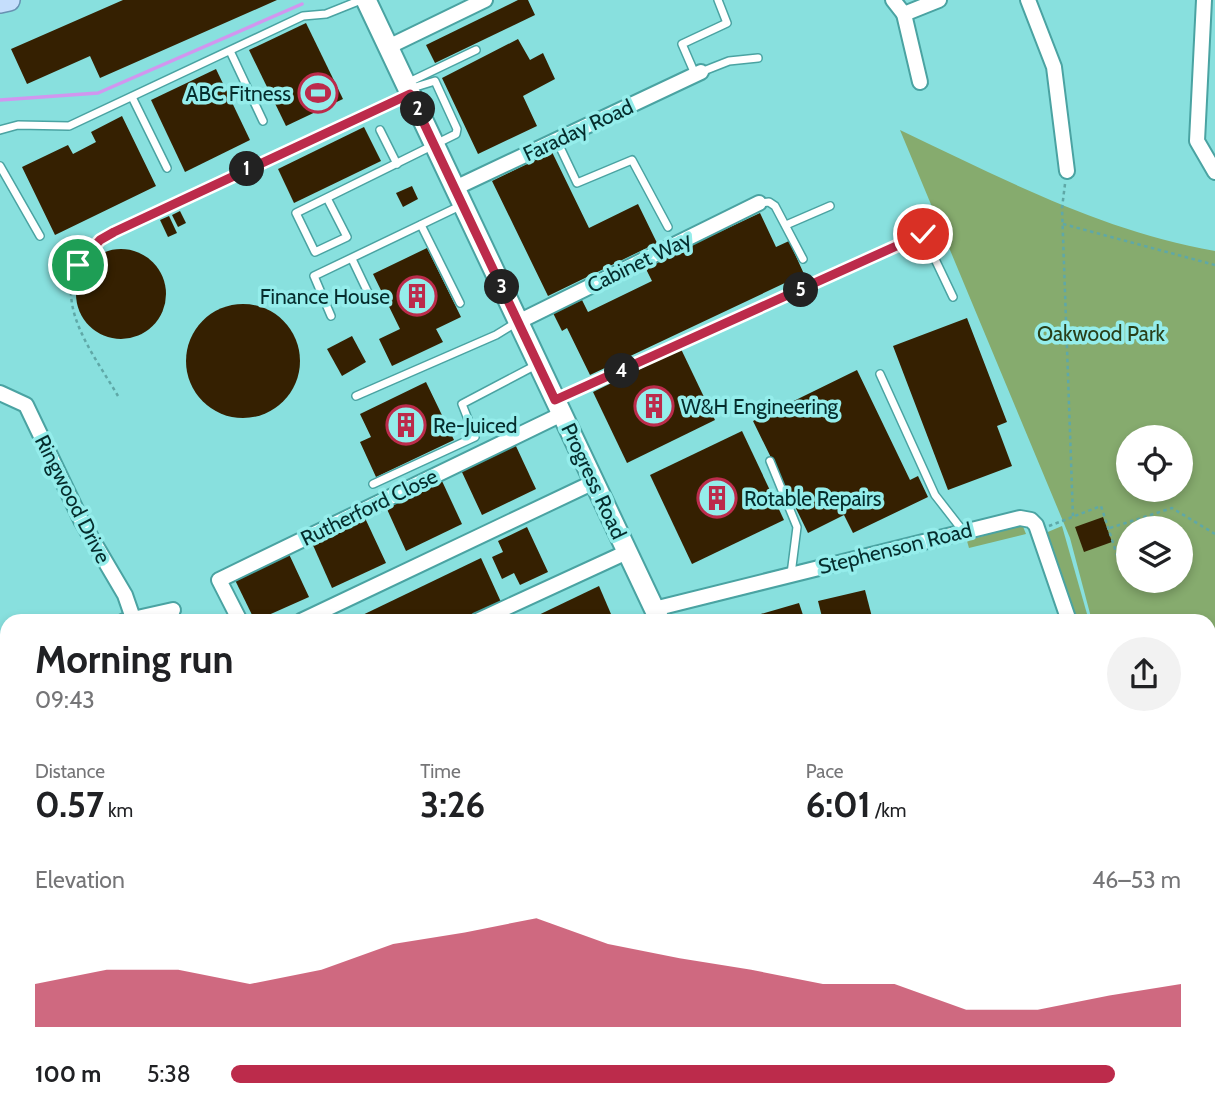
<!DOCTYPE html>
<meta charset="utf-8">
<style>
:root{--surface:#fff;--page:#f2f2f2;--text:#202124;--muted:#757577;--accent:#bc2b4b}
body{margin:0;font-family:Cabin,sans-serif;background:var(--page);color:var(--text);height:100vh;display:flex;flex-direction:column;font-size:26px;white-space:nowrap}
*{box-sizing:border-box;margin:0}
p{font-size:23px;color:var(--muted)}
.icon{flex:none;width:38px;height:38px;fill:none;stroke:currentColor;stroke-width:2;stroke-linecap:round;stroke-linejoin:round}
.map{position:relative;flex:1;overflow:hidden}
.drawer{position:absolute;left:0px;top:614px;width:1216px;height:502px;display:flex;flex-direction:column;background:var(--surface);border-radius:21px 21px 0 0;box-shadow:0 4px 10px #0003}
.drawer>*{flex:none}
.tools{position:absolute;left:1116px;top:425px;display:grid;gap:14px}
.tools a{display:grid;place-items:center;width:77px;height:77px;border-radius:50%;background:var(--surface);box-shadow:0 4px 10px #0003;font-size:35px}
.pin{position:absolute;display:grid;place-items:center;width:60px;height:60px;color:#fff;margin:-30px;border:4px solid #fff;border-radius:50%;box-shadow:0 2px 7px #0007}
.km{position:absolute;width:35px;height:35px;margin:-18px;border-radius:50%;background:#222;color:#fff;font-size:19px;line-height:35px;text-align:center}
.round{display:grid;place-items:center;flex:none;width:74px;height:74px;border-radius:37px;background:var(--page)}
.overview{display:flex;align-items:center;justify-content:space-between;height:119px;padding:0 35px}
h1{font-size:38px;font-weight:700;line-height:52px}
.stats{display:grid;grid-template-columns:repeat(3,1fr);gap:10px;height:119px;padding:7px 35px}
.stats div{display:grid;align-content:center}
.stats b{font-size:35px;font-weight:700}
.stats small{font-size:19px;font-weight:400}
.stats p{font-size:19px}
.chart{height:196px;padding:14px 35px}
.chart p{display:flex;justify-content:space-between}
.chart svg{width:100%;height:126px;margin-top:7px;fill:var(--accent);opacity:.7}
ul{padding:0 35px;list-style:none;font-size:23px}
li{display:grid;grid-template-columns:112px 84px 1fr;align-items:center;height:52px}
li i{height:18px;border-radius:9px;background:var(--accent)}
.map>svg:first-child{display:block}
</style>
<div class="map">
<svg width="1215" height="1116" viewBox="0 0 1215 1116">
<rect width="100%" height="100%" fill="#88e0de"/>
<g fill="#86ab6e" fill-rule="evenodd">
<path d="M900,130C1003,179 1102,231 1215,251V697L1209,699V621H1092L1070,538ZM1129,438H1181V490H1129ZM1129,528H1181V581H1129Z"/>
<polygon points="1022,524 1026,534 969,548 967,541"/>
<polygon points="1062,526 1089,621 1069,621 1043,534"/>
<polygon points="1215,767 1215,866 1209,867 1209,769"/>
</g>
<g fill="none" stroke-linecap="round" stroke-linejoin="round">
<polyline stroke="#d196ef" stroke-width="3.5" points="0,100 98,93 302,4"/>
</g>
<g fill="#352001">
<polygon points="123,0 277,0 100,78 90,56 27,84 11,49"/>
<polygon points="518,0 528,0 535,15 435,63 426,45"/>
<polygon points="306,23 343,99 286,126 249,50"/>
<polygon points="518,39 530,60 543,53 555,79 523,96 537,126 478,154 442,78"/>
<polygon points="216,69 250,140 185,172 151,100"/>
<polygon points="122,116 156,186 55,235 22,167 68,145 73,154 96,142 91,132"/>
<polygon points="364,127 381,161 294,203 278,169"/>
<polygon points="552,152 589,228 638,204 657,243 548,296 492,181"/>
<polygon points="412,186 418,199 403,207 396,193"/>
<polygon points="180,211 186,223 178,227 172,215"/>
<polygon points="760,213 776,247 789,241 804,274 590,375 567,328 562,331 553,313 582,300 588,312 652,281 645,267"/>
<polygon points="169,216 177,233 168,237 160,220"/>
<polygon points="427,248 461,317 436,329 443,342 392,366 379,339 400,329 373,274"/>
<circle cx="121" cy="294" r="45"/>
<circle cx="243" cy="361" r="57"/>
<polygon points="967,318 1007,422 997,426 1012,466 948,490 893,346"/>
<polygon points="352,336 366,362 342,376 327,349"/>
<polygon points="681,349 715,420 627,463 593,392"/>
<polygon points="857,370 910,480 918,476 928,497 853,533 844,515 808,533 753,421"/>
<polygon points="426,382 454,440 376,477 360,442 371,437 360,414"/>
<polygon points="742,431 784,520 692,564 650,475"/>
<polygon points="515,444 536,489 482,515 461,470"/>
<polygon points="442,481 462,524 406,551 386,507"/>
<polygon points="1103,517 1112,542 1084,552 1075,527"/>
<polygon points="365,518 386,563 332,588 312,543"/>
<polygon points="527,527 548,572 520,585 514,573 502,579 492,557 503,552 498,541"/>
<polygon points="288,552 309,597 255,621 234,578"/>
<polygon points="481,558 501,602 461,621 350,621"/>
<polygon points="599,586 614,621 526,621"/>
<polygon points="865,590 873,621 823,621 818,601"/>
<polygon points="799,603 805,621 756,621 754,616"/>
<polygon points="733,1110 835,1110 838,1116 735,1116"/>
<polygon points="940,1110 993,1110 997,1116 944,1116"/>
<polygon points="1031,1110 1053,1110 1055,1114 1035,1116"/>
</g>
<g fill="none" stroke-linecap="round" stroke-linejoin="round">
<g stroke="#4aa3a2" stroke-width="10">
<g id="lane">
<polyline points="230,51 263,121"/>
<polyline points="701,72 729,61 758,58"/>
<polyline points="695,74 682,44 727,23 718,0"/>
<polyline points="407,83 476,50"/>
<polyline points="132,97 167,168"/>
<polyline points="0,130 18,125 69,126 303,16 326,14 361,0"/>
<polyline points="380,130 397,164"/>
<polyline points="557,141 577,183 632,160 668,227"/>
<polyline points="0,166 40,236"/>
<polyline points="327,198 347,237 315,252 296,213 456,134 457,129 435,81 409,89"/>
<polyline points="759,203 769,202 775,206 803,259"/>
<polyline points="156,212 410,94"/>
<polyline points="421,225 460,303"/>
<polyline points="786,225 830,206"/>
<polyline points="352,259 372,301"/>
<polyline points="331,316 314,276 462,205"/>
<polyline points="880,374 935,495 963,531"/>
<polyline points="356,396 496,335 517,322"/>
<polyline points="556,399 923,234 953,297"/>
<polyline points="770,461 797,527 791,574"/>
<polyline points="373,484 475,437 462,404 538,364"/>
<polyline points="931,1110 935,1116"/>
</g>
</g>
<g stroke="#4aa3a2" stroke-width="18">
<g id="street">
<polyline points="893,0 904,14 939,0"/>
<polyline points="1028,0 1054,67 1067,171"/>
<polyline points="1204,0 1197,141 1215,172"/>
<polyline points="904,14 920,82"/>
<polyline points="388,47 485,0"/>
<polyline points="455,188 701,72"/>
<polyline points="518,322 759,203"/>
<polyline points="0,393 26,405 82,522 125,595 134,621"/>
<polyline points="654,609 1020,518 1031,520 1036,525 1069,621"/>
<polyline points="124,621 173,610"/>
<polyline points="240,621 219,580 562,414"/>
<polyline points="301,621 594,482"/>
<polyline points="477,621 627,552"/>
<polyline points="0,665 7,662"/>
<polyline points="1209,971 1215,969"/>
<polyline points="0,1043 7,1055"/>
<polyline points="38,1110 42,1116"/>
<polyline points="256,1110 260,1116"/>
<polyline points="401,1110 404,1116"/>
<polyline points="641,1110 644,1116"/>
<polyline points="851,1110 854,1116"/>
<polyline points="555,1116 554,1113 561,1110"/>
<polyline points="896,1116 906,1110"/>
</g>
</g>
<g stroke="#4aa3a2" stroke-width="23">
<g id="secondary">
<polyline points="366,0 660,621"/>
<polyline points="1151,1110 1159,1116"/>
</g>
</g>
<g stroke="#6892b2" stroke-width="24">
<polyline id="primary" points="0,2 9,0"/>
</g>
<g stroke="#6892b2" stroke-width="28">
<g id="highway">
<polyline points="1209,730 1215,729"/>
<polyline points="1209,754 1215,753"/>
<polyline points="0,966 7,965"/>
<polyline points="0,991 7,990"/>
</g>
</g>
<g stroke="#5fa8a7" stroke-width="2.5" stroke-dasharray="3.5 3.5" stroke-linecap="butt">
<polyline points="1065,184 1062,208 1073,517"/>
<polyline points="1063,224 1215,265"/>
<path d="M118,396C90,348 39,287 99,241C113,230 131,224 147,216"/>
<polyline points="1049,526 1101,506 1117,555 1122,557"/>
<polyline points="1110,528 1172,508 1215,534"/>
<polyline points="0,837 7,835"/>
<polyline points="592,1116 606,1110"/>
</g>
<use href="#lane" stroke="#fff" stroke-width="7"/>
<use href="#street" stroke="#fff" stroke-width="14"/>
<use href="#secondary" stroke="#fff" stroke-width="19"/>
<use href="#primary" stroke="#c5defc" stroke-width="21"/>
<use href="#highway" stroke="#9ec8fa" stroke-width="24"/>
</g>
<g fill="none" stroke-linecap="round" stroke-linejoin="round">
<g stroke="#fff" stroke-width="14">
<polyline id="route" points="78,265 100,240 114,232 410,94 555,400 923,234"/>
</g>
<use href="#route" stroke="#bc2b4b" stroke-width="9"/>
</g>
<defs>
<g id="stadium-ring" transform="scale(2.0125)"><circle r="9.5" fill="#95edeb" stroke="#bc2b4b" stroke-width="1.5"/><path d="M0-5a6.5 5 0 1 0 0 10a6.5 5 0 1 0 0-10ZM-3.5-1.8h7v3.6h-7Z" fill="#bc2b4b"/></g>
<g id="building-ring" transform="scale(2.0125)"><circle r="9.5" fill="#95edeb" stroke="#bc2b4b" stroke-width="1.5"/><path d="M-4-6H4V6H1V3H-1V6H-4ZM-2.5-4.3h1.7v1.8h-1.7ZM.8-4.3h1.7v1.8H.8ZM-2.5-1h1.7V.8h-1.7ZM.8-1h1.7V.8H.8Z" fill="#bc2b4b"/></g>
</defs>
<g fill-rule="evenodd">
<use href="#stadium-ring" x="318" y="93"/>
<use href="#building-ring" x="417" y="296"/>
<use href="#building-ring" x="654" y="406"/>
<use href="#building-ring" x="406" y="425"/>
<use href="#building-ring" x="717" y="498"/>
</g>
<g text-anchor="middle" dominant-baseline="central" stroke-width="7" stroke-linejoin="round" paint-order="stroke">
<g font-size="21" fill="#052d2d" stroke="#95edeb" text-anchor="start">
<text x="291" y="93" text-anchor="end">ABC Fitness</text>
<text x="390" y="296" text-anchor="end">Finance House</text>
<text x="681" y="406">W&amp;H Engineering</text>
<text x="433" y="425">Re-Juiced</text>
<text x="744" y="498">Rotable Repairs</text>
</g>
<g font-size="21" fill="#052d2d" stroke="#95edeb">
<text transform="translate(578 130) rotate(-25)">Faraday Road</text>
<text transform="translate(639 262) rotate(-26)">Cabinet Way</text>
<text transform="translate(594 481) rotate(65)">Progress Road</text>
<text transform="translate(73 499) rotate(63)">Ringwood Drive</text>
<text transform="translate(369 507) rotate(-26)">Rutherford Close</text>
<text transform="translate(895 548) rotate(-14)">Stephenson Road</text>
</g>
<g font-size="21" fill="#293f19" stroke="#95edeb">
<text x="1101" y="333">Oakwood Park</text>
</g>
</g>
</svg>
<div class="tools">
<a><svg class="icon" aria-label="locate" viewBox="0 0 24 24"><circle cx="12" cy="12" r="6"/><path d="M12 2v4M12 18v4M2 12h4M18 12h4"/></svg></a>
<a><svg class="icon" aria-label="layers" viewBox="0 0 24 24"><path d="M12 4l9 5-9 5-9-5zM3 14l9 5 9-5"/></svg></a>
</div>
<div class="pin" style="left:78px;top:265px;background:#1e9e55"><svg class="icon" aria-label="arrive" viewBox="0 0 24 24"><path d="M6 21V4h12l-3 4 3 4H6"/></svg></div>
<div class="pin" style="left:923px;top:234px;background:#d93025"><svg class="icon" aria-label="check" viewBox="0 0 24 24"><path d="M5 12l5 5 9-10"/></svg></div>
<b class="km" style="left:247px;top:169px">1</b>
<b class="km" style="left:418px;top:109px">2</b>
<b class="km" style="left:502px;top:287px">3</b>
<b class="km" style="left:622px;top:371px">4</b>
<b class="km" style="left:801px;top:290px">5</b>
<section class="drawer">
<div class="overview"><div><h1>Morning run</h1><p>09:43</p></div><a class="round"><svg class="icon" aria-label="share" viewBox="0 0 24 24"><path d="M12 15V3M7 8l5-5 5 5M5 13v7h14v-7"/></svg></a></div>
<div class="stats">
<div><p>Distance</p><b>0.57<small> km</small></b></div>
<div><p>Time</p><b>3:26</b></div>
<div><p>Pace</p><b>6:01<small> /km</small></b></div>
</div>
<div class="chart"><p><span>Elevation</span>46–53 m</p>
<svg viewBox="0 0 160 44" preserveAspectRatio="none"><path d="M0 44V29L10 24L20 24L30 29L40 24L50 15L60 11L70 6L80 15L90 20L100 24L110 29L120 29L130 38L140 38L150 33L160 29V44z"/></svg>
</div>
<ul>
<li><b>100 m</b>5:38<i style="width:93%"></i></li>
</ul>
</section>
</div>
